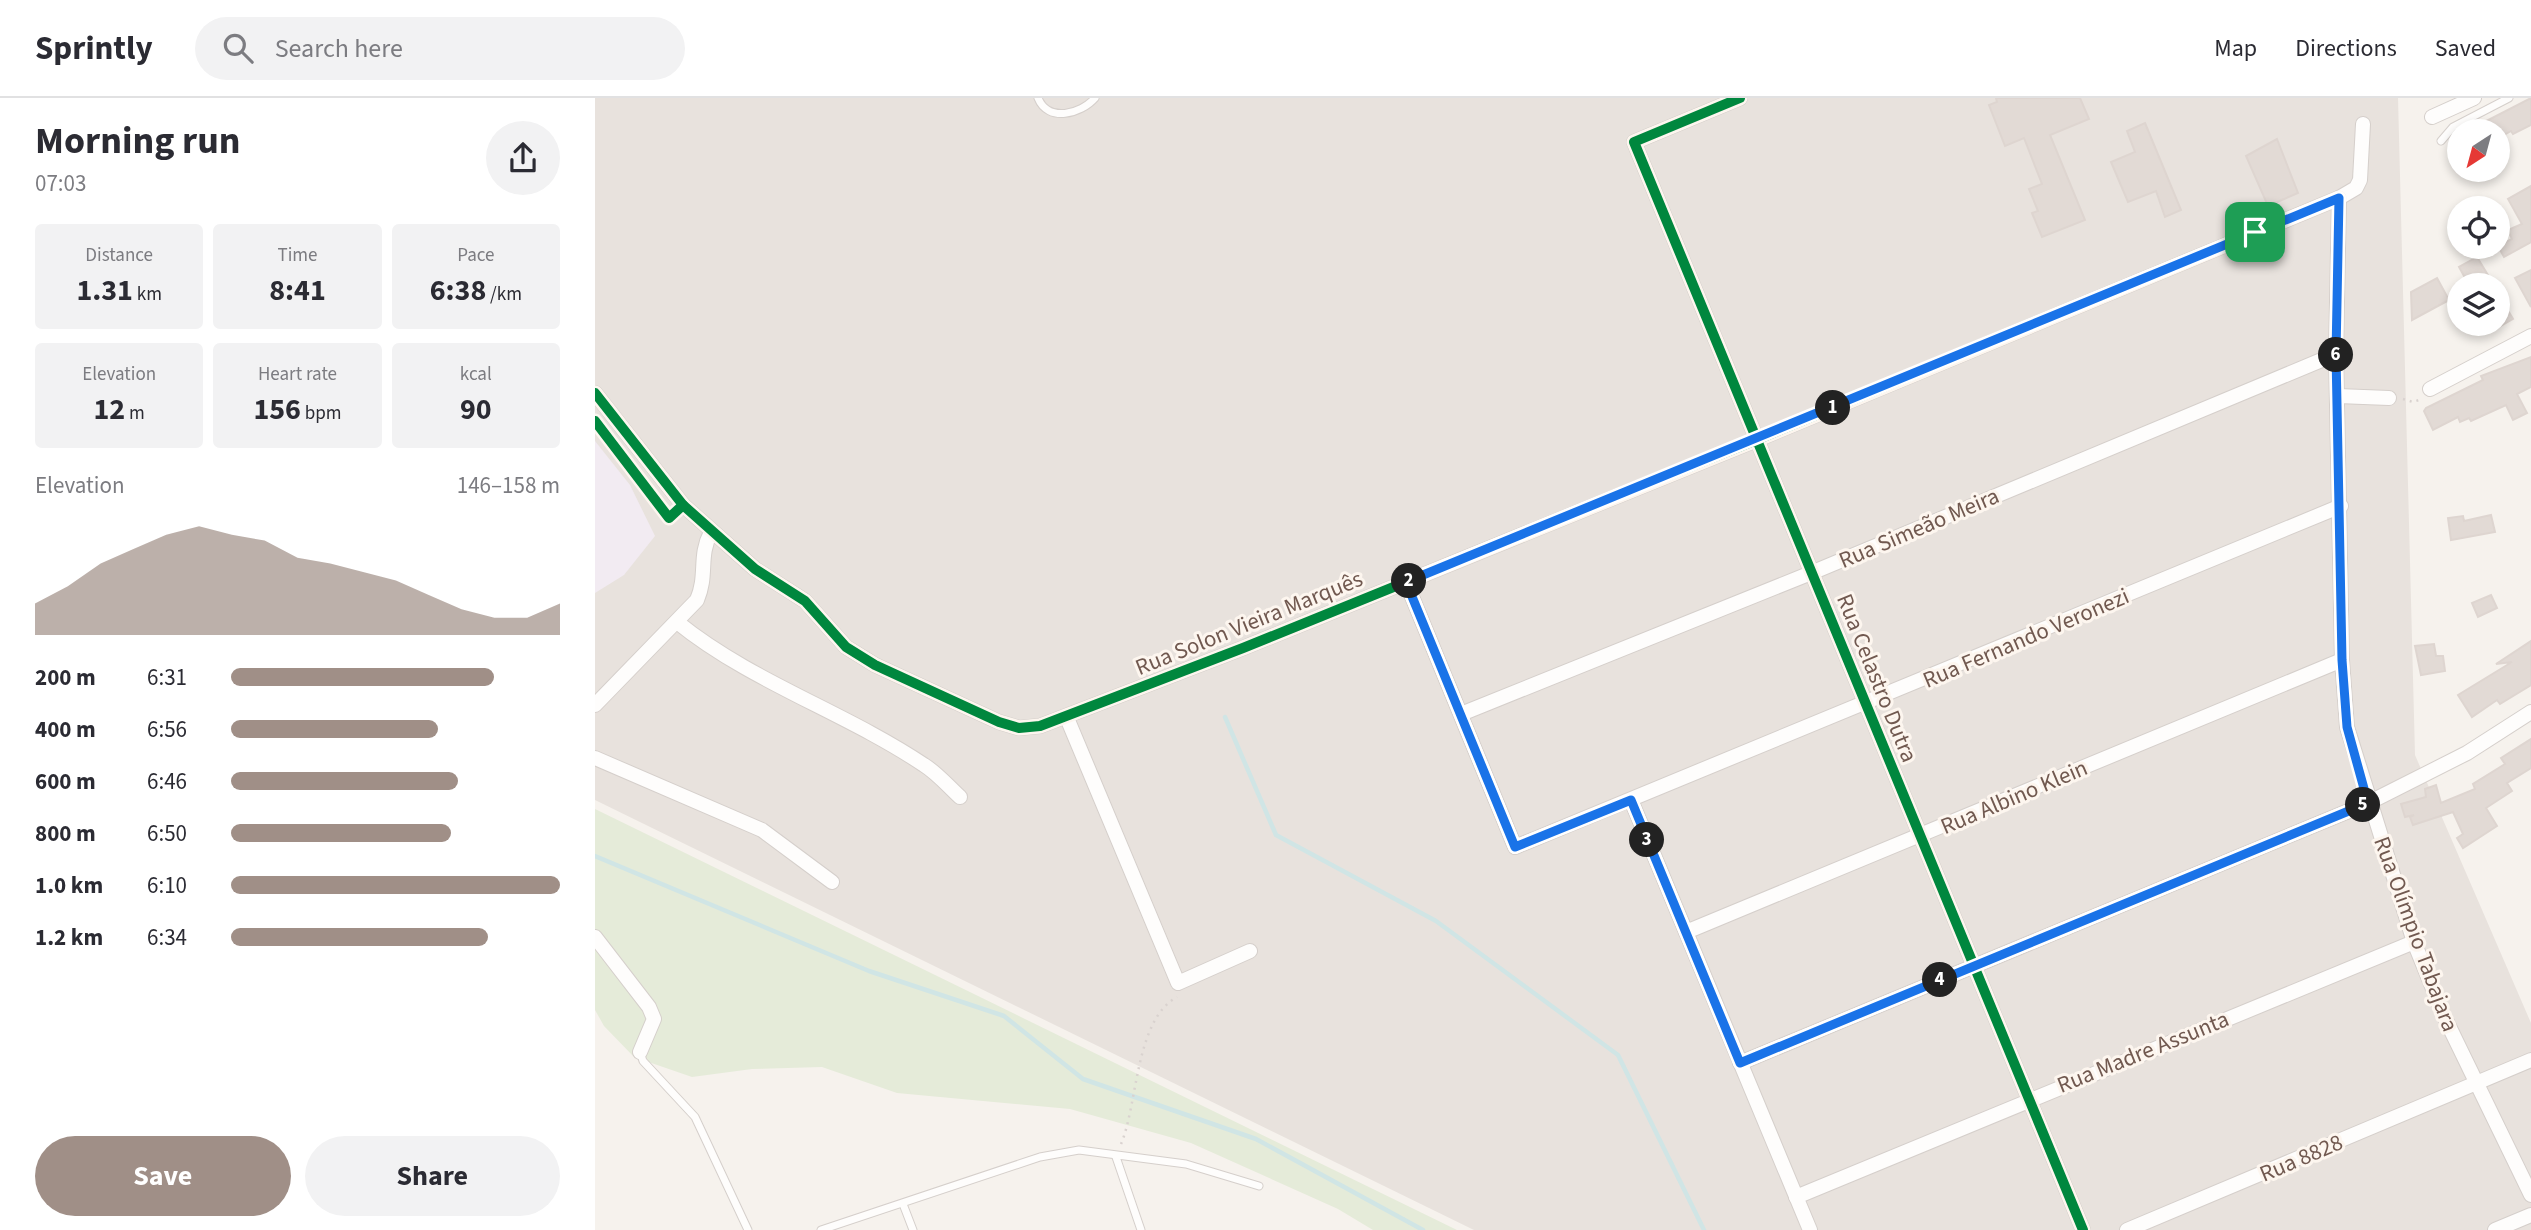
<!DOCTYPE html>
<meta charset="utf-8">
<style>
:root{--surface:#fff;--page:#f2f2f3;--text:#2b2b33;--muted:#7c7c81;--line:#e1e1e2;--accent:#a08f87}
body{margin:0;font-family:"Source Sans 3",sans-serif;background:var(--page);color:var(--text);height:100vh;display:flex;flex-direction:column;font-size:26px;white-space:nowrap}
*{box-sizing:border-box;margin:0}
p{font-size:23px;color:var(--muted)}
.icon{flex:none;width:38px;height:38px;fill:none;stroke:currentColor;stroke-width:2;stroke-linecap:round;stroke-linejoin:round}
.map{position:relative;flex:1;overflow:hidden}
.sheet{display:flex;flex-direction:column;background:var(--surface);width:595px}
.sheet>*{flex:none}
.needle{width:46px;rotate:216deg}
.controls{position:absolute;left:1852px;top:21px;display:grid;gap:14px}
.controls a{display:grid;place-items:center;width:63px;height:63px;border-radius:50%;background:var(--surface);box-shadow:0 4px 10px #0003;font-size:35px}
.pin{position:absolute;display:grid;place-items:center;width:60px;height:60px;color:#fff;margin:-30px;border-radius:14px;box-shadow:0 4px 10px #0006}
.km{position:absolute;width:35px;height:35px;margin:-18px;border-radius:50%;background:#222;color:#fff;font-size:19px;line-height:35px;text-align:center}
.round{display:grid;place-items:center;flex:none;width:74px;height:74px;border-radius:37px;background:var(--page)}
.overview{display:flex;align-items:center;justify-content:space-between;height:119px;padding:0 35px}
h1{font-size:38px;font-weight:700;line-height:52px}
.stats{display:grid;grid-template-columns:repeat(3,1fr);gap:10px;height:119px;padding:7px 35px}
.stats div{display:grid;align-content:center;border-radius:7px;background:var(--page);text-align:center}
.stats b{font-size:30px;font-weight:700}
.stats small{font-size:19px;font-weight:400}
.stats p{font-size:19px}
.chart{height:196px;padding:14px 35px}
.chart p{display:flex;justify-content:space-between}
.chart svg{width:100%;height:126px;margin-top:7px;fill:var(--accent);opacity:.7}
.primary-button{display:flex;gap:14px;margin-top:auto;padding:14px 35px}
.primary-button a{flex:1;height:80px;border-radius:42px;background:var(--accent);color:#fff;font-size:28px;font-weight:700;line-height:80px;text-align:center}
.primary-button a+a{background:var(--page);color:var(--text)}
ul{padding:0 35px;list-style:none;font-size:23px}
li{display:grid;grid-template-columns:112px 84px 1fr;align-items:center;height:52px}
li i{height:18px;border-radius:9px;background:var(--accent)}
header{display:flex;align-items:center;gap:42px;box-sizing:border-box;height:98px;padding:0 35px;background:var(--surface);border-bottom:2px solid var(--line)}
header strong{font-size:33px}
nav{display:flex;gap:38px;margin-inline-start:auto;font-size:24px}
.search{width:490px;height:63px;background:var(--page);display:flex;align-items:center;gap:18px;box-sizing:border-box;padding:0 24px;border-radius:38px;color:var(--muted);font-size:26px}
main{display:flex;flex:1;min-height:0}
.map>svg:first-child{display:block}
</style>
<header>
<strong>Sprintly</strong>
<div class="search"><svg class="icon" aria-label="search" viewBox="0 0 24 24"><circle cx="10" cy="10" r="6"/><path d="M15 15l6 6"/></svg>Search here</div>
<nav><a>Map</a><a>Directions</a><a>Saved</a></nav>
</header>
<main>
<section class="sheet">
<div class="overview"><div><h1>Morning run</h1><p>07:03</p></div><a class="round"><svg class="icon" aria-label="share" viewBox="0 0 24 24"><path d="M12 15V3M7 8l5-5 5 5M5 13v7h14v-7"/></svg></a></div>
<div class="stats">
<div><p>Distance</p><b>1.31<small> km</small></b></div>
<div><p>Time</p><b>8:41</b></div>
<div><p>Pace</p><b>6:38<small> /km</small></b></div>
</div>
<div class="stats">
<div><p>Elevation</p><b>12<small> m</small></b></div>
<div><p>Heart rate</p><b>156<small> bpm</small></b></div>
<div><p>kcal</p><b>90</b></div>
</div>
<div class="chart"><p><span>Elevation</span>146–158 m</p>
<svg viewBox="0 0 160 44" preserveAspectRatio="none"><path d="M0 44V33L10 27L20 19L30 14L40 9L50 6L60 9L70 11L80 17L90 19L100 22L110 25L120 30L130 35L140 38L150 38L160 33V44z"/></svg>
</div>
<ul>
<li><b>200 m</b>6:31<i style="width:80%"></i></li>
<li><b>400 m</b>6:56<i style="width:63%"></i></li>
<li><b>600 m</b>6:46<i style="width:69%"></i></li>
<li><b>800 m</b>6:50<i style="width:67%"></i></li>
<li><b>1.0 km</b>6:10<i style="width:100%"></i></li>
<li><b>1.2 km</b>6:34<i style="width:78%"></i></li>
</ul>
<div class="primary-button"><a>Save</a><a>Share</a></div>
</section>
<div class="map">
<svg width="1936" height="1132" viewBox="0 0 1936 1132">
<rect width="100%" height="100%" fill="#f6f2ed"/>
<polygon fill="#e8e2dd" points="0,0 1803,0 1820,657 1936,925 1936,1132 879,1132 0,702"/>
<polygon fill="#f2ebf2" points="0,343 35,387 60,438 29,477 0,495"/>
<polygon fill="#e5ebd9" points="0,711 862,1132 778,1132 743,1111 596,1045 475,1011 302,995 227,969 157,971 97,979 39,959 9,928 0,912"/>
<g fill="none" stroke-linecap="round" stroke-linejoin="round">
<g stroke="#d0e5e5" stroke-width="4.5">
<polyline points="630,619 681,737 841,823 1023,957 1109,1132"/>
<polyline points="0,758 274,873 409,918 488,981 661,1041 828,1132"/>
</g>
</g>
<g fill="#e2dad5" stroke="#ded5d0" stroke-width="2">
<polygon points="1401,0 1485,0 1494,21 1455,37 1490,122 1447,139 1437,115 1443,113 1434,91 1447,86 1429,40 1410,48 1394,7 1402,4"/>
<polygon points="1936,0 1936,27 1918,36 1916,33 1902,41 1902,33 1872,33"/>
<polygon points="1550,25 1586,112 1570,119 1561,93 1533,104 1516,64 1540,54 1532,33"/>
<polygon points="1682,41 1703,95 1673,108 1651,58"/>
<polygon points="1936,88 1936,144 1909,159 1903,148 1917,141 1913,132 1927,126 1913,101"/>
<polygon points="1882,159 1899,187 1874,187 1864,169"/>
<polygon points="1936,172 1936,209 1920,180"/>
<polygon points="1842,180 1854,202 1817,222 1816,194"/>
<polygon points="1902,194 1918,221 1902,230"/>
<polygon points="1936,259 1936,289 1922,296 1932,315 1918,322 1911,307 1876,323 1874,320 1865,324 1863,319 1838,332 1829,313 1831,310 1888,282 1886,278"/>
<polygon points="1896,417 1900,434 1856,442 1853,420 1868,418 1869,423"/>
<polygon points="1896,497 1902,510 1883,519 1877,505"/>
<polygon points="1936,543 1936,587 1905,606 1902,602 1877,619 1863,597 1917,564 1901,566"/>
<polygon points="1839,546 1841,558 1848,558 1850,573 1826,577 1820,548"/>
<polygon points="1936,641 1936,670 1912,685 1917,693 1891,710 1902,728 1868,750 1862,740 1868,736 1858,714 1818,727 1815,719 1819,717 1810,719 1806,706 1831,699 1830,691 1841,687 1846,705 1880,691 1878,686 1910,666 1906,660"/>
</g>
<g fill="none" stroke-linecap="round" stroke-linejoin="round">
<g stroke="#d5cfcb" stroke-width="9">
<g id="lane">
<path d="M443,0C453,25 486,16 500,0"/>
<polyline points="1846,43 1858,29 1914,0"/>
<polyline points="45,954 48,963 100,1019 153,1132"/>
<polyline points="521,1059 546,1132"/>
<polyline points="308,1106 318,1132"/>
<polyline points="226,1132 445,1059 484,1052 591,1066 664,1088"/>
</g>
</g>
<g stroke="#d5cfcb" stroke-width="16">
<g id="street">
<polyline points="1145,0 1039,44 1488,1132"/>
<polyline points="1837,19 1879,0"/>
<polyline points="1768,26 1765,82 1761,90 1744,100 1741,256 1747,562 1752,629 1819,844 1849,918 1936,1097"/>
<polyline points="1835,291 1936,238"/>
<polyline points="0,295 88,407 160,471 210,503 251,549 280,567 404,624 424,630 445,628 648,550 1161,342 1744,100"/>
<polyline points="1743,298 1794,300"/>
<polyline points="811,484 920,749 1746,408"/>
<path d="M82,524C156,584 250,614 329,667C342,675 353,688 365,699"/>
<path d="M0,607L102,502C113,476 103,459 116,434"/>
<polyline points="866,616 1216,475 1741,256"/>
<polyline points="472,620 583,885 655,853"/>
<polyline points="0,660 167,732 237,784"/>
<polyline points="1036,702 1215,1132"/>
<polyline points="1091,834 1747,562"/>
<polyline points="0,839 54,909 59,921 45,954"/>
<polyline points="1145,965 1773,705 1872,655 1936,614"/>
<polyline points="1201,1099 1819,844"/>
<polyline points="1532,1132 1936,962"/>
<polyline points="1900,1132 1936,1117"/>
</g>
</g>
<g stroke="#d9d2cf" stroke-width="2.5" stroke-dasharray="2 5" stroke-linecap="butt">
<polyline points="1808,301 1818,304 1824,302"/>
<path d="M526,1046C543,1006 540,922 582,899"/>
</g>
<use href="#lane" stroke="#fefdfc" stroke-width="7"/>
<use href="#street" stroke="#fefdfc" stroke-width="14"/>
<g stroke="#fdf6ef" stroke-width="15">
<g id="cycleway">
<polyline points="1145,0 1039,44 1488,1132"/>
<polyline points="0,295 88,407 160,471 210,503 251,549 280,567 404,624 424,630 445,628 648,550 1161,342 1744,100"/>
<polyline points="0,323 74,420 88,407"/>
</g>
</g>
<use href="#cycleway" stroke="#00873e" stroke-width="10"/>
</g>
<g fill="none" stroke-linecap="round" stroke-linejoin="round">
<g stroke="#fff" stroke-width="14">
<polygon id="route" points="1744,100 1741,256 1747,562 1752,629 1773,705 1145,965 1036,702 920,749 811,484"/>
</g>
<use href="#route" stroke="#1a73e8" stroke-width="9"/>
</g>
<g text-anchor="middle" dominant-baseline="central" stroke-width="6" stroke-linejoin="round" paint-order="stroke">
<g font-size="23" fill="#715950" stroke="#fdf6ef">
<text transform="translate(1324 430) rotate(-23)">Rua Simeão Meira</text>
<text transform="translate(654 525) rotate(-22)">Rua Solon Vieira Marquês</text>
<text transform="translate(1431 540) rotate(-23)">Rua Fernando Veronezi</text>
<text transform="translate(1282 580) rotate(68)">Rua Celastro Dutra</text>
<text transform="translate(1419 699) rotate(-23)">Rua Albino Klein</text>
<text transform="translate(1821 836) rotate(70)">Rua Olímpio Tabajara</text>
<text transform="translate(1548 954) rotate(-22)">Rua Madre Assunta</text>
<text transform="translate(1706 1060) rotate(-23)">Rua 8828</text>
</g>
</g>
</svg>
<div class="controls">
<a><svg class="needle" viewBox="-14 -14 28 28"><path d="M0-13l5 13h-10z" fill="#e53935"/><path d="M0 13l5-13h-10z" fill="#7c7c81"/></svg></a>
<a><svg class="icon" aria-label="locate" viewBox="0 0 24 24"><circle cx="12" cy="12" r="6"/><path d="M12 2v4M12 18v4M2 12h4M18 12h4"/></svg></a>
<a><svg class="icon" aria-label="layers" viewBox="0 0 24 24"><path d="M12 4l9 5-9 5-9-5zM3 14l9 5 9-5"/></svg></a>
</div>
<div class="pin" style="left:1660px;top:134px;background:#1e9e55"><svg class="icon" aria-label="arrive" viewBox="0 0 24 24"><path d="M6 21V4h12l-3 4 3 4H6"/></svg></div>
<b class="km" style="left:1238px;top:310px">1</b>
<b class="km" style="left:814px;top:483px">2</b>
<b class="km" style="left:1052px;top:742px">3</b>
<b class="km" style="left:1345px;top:882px">4</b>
<b class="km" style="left:1768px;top:707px">5</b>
<b class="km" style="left:1741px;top:257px">6</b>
</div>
</main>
